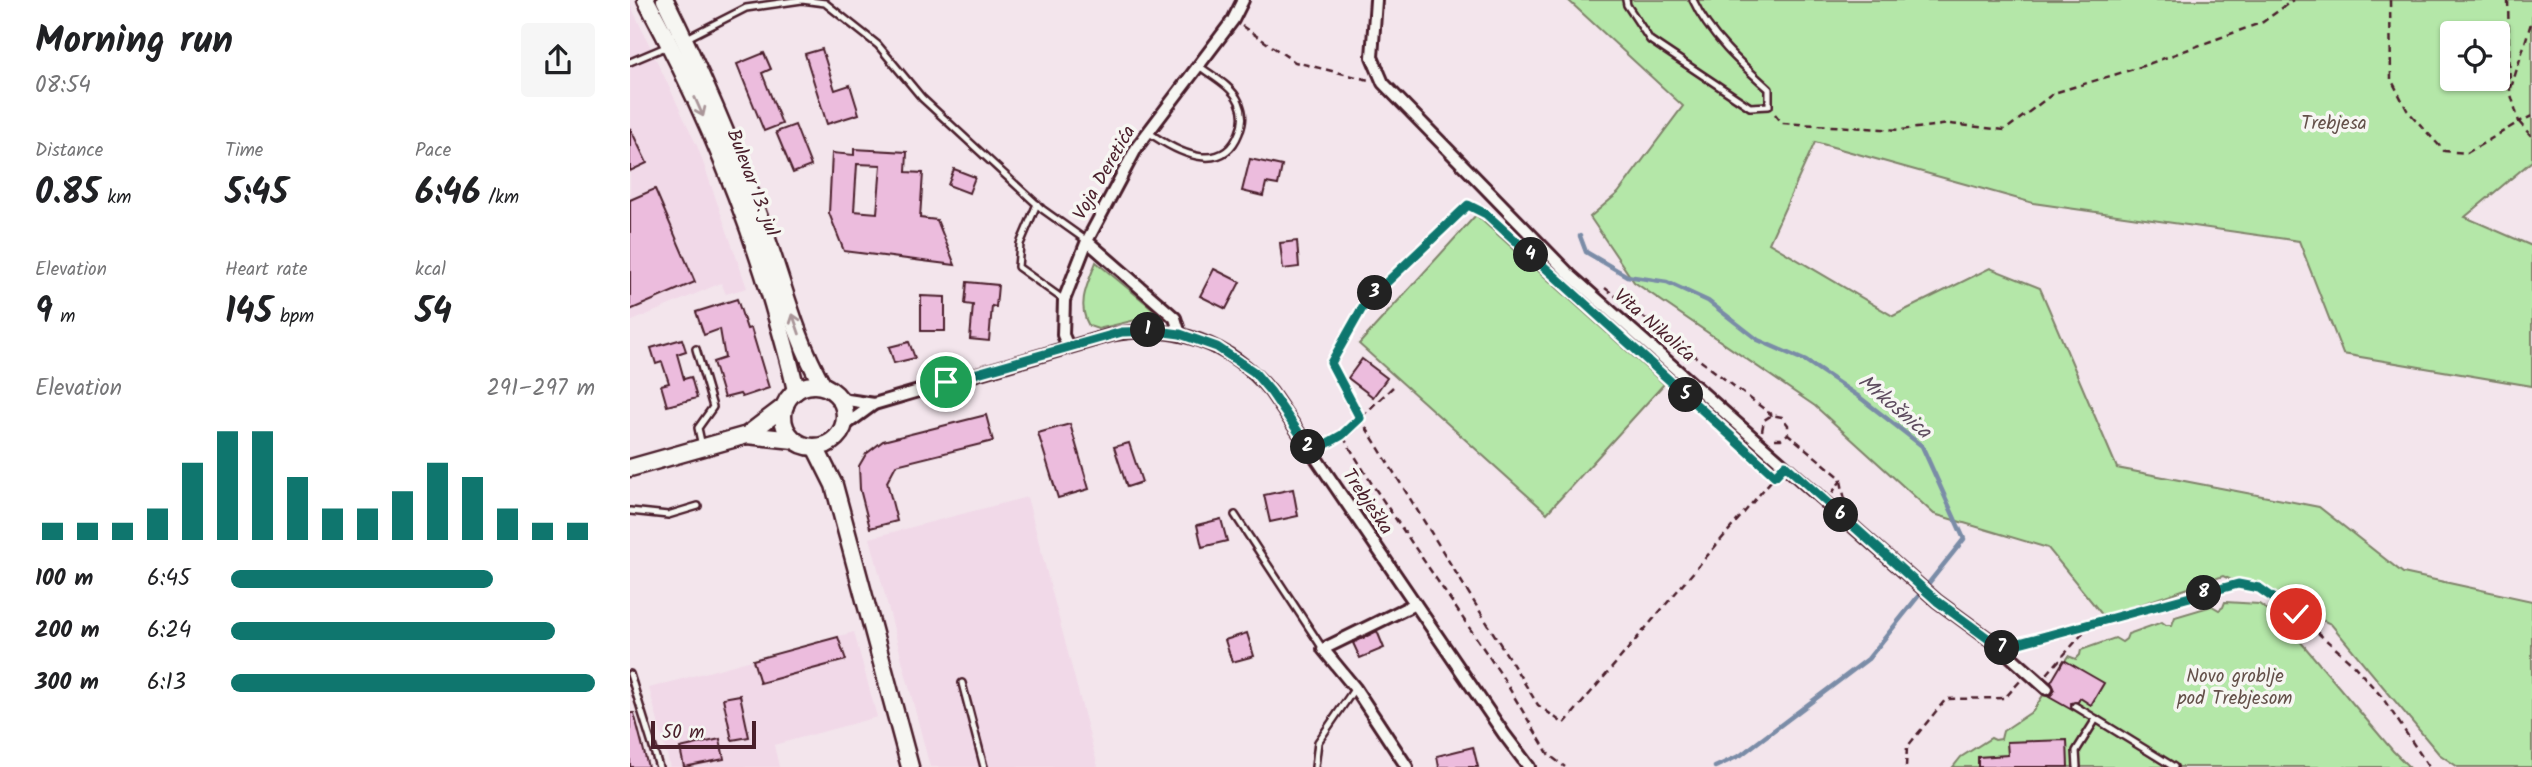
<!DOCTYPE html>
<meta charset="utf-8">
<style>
:root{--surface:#fff;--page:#f6f6f6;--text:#202124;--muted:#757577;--accent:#0f766e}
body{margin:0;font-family:Kalam,sans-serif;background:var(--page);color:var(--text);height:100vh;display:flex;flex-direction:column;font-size:26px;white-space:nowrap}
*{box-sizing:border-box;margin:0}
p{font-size:23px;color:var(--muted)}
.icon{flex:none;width:38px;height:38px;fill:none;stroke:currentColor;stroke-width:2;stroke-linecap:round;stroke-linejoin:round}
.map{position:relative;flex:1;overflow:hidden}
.sheet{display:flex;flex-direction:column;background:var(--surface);width:630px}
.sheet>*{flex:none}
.fabs{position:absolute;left:1810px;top:21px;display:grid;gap:14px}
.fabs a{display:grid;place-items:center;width:70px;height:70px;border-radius:7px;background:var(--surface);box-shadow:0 2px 5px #0004;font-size:35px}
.scale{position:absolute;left:21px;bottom:18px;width:105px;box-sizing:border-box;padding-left:7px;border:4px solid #4a1f2b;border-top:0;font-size:19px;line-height:24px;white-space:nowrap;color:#4a1f2b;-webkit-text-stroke:5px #f6f6f2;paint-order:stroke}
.pin{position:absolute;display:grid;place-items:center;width:60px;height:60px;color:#fff;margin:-30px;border:4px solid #fff;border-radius:50%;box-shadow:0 2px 7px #0007}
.km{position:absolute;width:35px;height:35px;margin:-18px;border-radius:50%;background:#222;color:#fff;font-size:19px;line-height:35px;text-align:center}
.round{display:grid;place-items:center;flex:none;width:74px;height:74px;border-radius:7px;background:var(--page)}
.headline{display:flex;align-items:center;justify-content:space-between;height:119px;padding:0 35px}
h1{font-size:38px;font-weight:600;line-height:52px}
.figures{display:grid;grid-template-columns:repeat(3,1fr);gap:10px;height:119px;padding:7px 35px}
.figures div{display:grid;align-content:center}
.figures b{font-size:35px;font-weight:600}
.figures small{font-size:19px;font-weight:400}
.figures p{font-size:19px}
.chart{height:196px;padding:14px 35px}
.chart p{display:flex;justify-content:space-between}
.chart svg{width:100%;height:126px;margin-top:7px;stroke:var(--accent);stroke-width:6}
ul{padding:0 35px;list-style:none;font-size:23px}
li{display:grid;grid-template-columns:112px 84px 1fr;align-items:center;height:52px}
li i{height:18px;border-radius:9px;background:var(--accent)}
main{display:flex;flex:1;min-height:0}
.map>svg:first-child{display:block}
</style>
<main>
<section class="sheet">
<div class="headline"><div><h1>Morning run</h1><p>08:54</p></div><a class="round"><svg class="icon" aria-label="share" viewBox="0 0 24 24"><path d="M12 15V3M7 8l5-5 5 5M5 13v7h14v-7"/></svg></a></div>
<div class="figures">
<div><p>Distance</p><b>0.85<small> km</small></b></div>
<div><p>Time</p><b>5:45</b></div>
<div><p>Pace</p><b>6:46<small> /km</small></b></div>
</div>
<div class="figures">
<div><p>Elevation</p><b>9<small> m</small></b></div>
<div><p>Heart rate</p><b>145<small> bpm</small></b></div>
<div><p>kcal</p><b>54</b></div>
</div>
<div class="chart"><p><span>Elevation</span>291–297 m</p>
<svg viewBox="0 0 160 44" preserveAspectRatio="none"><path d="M5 44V38M15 44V38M25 44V38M35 44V33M45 44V17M55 44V6M65 44V6M75 44V22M85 44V33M95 44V33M105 44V27M115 44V17M125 44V22M135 44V33M145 44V38M155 44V38"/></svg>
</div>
<ul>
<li><b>100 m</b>6:45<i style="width:72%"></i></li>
<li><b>200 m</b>6:24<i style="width:89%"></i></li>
<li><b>300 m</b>6:13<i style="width:100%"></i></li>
</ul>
</section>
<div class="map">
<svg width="1902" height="767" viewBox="0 0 1902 767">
<rect width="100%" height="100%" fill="#f3e5ec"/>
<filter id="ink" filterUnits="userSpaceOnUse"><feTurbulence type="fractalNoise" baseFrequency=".0143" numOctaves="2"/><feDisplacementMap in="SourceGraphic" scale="14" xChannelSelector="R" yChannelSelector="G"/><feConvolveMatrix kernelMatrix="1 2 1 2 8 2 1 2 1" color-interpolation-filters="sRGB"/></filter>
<g filter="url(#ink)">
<g fill="#f1d9e8">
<polygon points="0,4 68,148 117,288 96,294 91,283 0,322"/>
<polygon points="397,497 468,767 300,767 240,538"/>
<polygon points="224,632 247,717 144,745 149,767 40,767 19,688"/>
</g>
<g fill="#b4e7a8" stroke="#7f836a" stroke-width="2" fill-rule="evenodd">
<path d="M938,0H1902V161L1835,217L1902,246V386L1713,354L1669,241L1403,203L1185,142L1139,243L1263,316L1360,268L1410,288L1487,468L1689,507L1773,573L1902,601V767H1828L1809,754L1701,624L1593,576L1474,617L1418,548L1304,514L1185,406L1004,282L960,217L988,193L1053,106ZM1822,33H1867V79H1822Z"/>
<polygon points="846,215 1034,384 917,513 729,344"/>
<path d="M466,262L534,318L510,319L468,329L459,326C446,304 458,283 466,262Z"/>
<polygon points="1595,602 1629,604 1653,621 1763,751 1779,767 1323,767 1331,757 1361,738 1365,740 1371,739 1373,731 1403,711 1438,656 1446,659 1450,655 1451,650 1485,638 1492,642 1496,639 1498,634 1532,622 1536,625 1542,625 1545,617 1582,606 1589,610 1593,607"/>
</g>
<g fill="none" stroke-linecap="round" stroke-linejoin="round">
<polyline stroke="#7a8ca7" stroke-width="4.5" points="950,236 956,252 997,276 1037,282 1078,301 1128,340 1176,361 1228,396 1292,446 1334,539 1238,659 1111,755 1085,767"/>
</g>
<g fill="#ecbcdd" stroke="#4a1f2b" stroke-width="2" fill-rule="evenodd">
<polygon points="192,49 205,90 220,85 229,114 197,124 175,54"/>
<polygon points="134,53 141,69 132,73 152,124 134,131 107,64"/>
<polygon points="165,125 181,166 163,173 146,132"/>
<polygon points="0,128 17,163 0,171"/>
<path d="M224,149L277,152L276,172L293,173L290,218L307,220L325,265L214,251L199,213L202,153L224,155ZM227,164L251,165L247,213L224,211Z"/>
<polygon points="620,159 652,166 648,185 636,183 633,196 612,191"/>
<polygon points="324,169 345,177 339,193 318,185"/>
<polygon points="25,189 65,282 0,310 0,200"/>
<polygon points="667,241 669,267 653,269 650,243"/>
<polygon points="584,269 610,282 596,309 570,296"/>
<polygon points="337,282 368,285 366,307 362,306 359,341 340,339 343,305 335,304"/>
<polygon points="291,296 315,297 315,331 291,331"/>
<polygon points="107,299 117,329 121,328 139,388 112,397 110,394 94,398 83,362 95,358 90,329 74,335 66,312"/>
<polygon points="52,339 56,351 47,354 54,379 61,377 67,398 37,406 31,385 39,383 32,362 26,364 21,348"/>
<polygon points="279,342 285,358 264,363 259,347"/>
<polygon points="732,359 757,378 743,397 718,378"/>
<polygon points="356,415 363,441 266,465 257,482 267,521 240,528 230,489 229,466 236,454 253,441"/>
<polygon points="440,424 459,489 428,498 408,433"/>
<polygon points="499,443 512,482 497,487 484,447"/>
<polygon points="663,489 668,516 640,522 634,495"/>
<polygon points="591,519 597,541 572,547 567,525"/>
<polygon points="747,631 754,648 730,658 723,643"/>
<polygon points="617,633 624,656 602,662 595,640"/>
<polygon points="208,637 216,660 130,683 123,660"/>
<polygon points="1434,660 1474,683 1461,705 1450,698 1448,702 1441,703 1442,710 1419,697 1425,690 1421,682"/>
<polygon points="110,695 119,737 102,740 93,698"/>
<polygon points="0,713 4,713 18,767 0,767"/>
<polygon points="90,739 94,759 54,767 50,748"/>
<polygon points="1437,740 1438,767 1348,767 1348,757 1378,755 1377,742"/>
<polygon points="843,747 848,767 809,767 807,756"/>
</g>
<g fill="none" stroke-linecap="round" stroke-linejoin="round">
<g stroke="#4a1f2b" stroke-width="10">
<g id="lane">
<path d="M996,0L997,5L1020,40L1120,107L1139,106V89C1111,64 1079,35 1063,0"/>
<polyline points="57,38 116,8 172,0 195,3 248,45 292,98 412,209 457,241"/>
<polyline points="0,62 38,46"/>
<path d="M518,132C545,151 592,177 609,133C614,122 614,113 609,102C602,86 582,76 569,66"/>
<polyline points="407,204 390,244 388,267 434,300"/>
<polyline points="66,349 83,407 68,428 72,446"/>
<polyline points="0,511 38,515 68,506"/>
<polyline points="605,515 693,649"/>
<polyline points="0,674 29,767"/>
<polyline points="332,683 354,767"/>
<polyline points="1445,706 1544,767"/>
<polyline points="685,767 688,742 725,688"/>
<polyline points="1447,767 1446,751 1466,719"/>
</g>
</g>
<g stroke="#4a1f2b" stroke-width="16">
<g id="street">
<polyline points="746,0 742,57 753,83 941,276 1307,601 1371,648 1417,689"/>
<polyline points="457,241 545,318 550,334"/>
<polyline points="438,346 433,335 434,300 457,241 507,147 603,20 613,0"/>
<polyline points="211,399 244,404"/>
<path d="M214,426L244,404L481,335C543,322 601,343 641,392L874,734L899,767"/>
<polyline points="777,767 725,688 693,649 785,604"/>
</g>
</g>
<g stroke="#4a1f2b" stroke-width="21">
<g id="secondary">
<path d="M16,0C68,96 112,198 143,304C151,333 160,361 166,391"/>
<path d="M35,0C72,74 105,153 134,231C153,283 165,338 193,386"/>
<circle cx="184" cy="416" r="31"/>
<polyline points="117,435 164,440"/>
<polyline points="185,447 204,485 280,767"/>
<polyline points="0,468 117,435 155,406"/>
</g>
</g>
<g stroke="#4a1f2b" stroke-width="2.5" stroke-dasharray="7 5" stroke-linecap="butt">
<polyline points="1760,0 1761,79 1777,110 1814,151 1837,153 1889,122 1902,137"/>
<polyline points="1878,0 1880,91 1889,122 1902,116"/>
<polyline points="612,26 665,62 739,80"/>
<polyline points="1881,88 1902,20"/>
<polyline points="1145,114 1152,123 1270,130 1320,124 1375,130 1424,93 1510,67 1633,22 1663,0"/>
<polyline points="906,260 856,214 838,205 735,303 701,363 730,418 908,705 934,724 1146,475"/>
<polyline points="975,288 1142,415"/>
<polyline points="763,387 712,435 742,484 870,673 919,755 935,767"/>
<polyline points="1132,431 1134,420 1142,415 1152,417 1158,425 1158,434 1212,479 1202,493"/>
<polyline points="1145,439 1151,439 1158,434"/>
<polyline points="693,445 712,435"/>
<polyline points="1211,481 1216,505"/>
<polyline points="1387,644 1608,584 1629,588 1649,599 1720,661 1752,697 1799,767"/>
<polyline points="1417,674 1461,624"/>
<polyline points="1276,767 1277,747 1316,699 1375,698 1391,680"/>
</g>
<use href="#lane" stroke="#f6f6f2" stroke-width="5"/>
<use href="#street" stroke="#f6f6f2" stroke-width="10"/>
<use href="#secondary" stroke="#f6f6f2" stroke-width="16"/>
</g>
<defs><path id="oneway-shaft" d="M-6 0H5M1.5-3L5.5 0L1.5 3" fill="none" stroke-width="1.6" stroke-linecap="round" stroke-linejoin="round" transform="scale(1.75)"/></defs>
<g stroke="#a99598">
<use href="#oneway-shaft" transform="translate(69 107) rotate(66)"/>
<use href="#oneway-shaft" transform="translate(166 324) rotate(-109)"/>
</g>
</g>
<g fill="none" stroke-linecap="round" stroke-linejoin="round" filter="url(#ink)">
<g stroke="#fff" stroke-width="14">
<polyline id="route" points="316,382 492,332 527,331 550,334 587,347 624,372 641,392 682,452 712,435 730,418 701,363 735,303 838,205 856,214 1145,476 1155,465 1307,601 1371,648 1608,584 1629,588 1666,614"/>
</g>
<use href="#route" stroke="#0f766e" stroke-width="9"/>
</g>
<g text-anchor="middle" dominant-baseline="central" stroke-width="7" stroke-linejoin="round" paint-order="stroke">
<g font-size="19" fill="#64514a" stroke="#f6f6f2">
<text x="1704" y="124">Trebjesa</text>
<text x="1605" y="677">Novo groblje<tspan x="1605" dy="22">pod Trebjesom</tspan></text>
</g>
<g font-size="19" fill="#4a1f2b" stroke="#f6f6f2">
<text transform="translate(475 173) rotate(-60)">Voja Deretića</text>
<text transform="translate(122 183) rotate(69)">Bulevar 13. jul</text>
<text transform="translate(1024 326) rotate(41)">Vita Nikolića</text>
<text transform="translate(737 502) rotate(56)">Trebješka</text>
</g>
<g font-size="21" font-style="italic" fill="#5e4c5f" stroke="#f6f6f2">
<text transform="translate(1264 407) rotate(40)">Mrkošnica</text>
</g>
</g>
</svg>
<div class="fabs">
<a><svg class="icon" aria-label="locate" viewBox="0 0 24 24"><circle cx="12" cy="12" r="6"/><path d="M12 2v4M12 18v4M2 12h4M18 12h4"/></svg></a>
</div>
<div class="scale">50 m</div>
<div class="pin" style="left:316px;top:382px;background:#1e9e55"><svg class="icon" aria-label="arrive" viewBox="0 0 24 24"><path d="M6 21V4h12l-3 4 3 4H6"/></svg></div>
<div class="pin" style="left:1666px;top:614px;background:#d93025"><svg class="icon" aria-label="check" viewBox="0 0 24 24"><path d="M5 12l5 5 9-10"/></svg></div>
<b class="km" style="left:518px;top:330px">1</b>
<b class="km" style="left:678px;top:447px">2</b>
<b class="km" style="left:745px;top:293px">3</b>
<b class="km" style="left:901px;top:255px">4</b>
<b class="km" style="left:1056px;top:395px">5</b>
<b class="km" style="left:1211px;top:515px">6</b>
<b class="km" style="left:1372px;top:648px">7</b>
<b class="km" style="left:1574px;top:593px">8</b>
</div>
</main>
